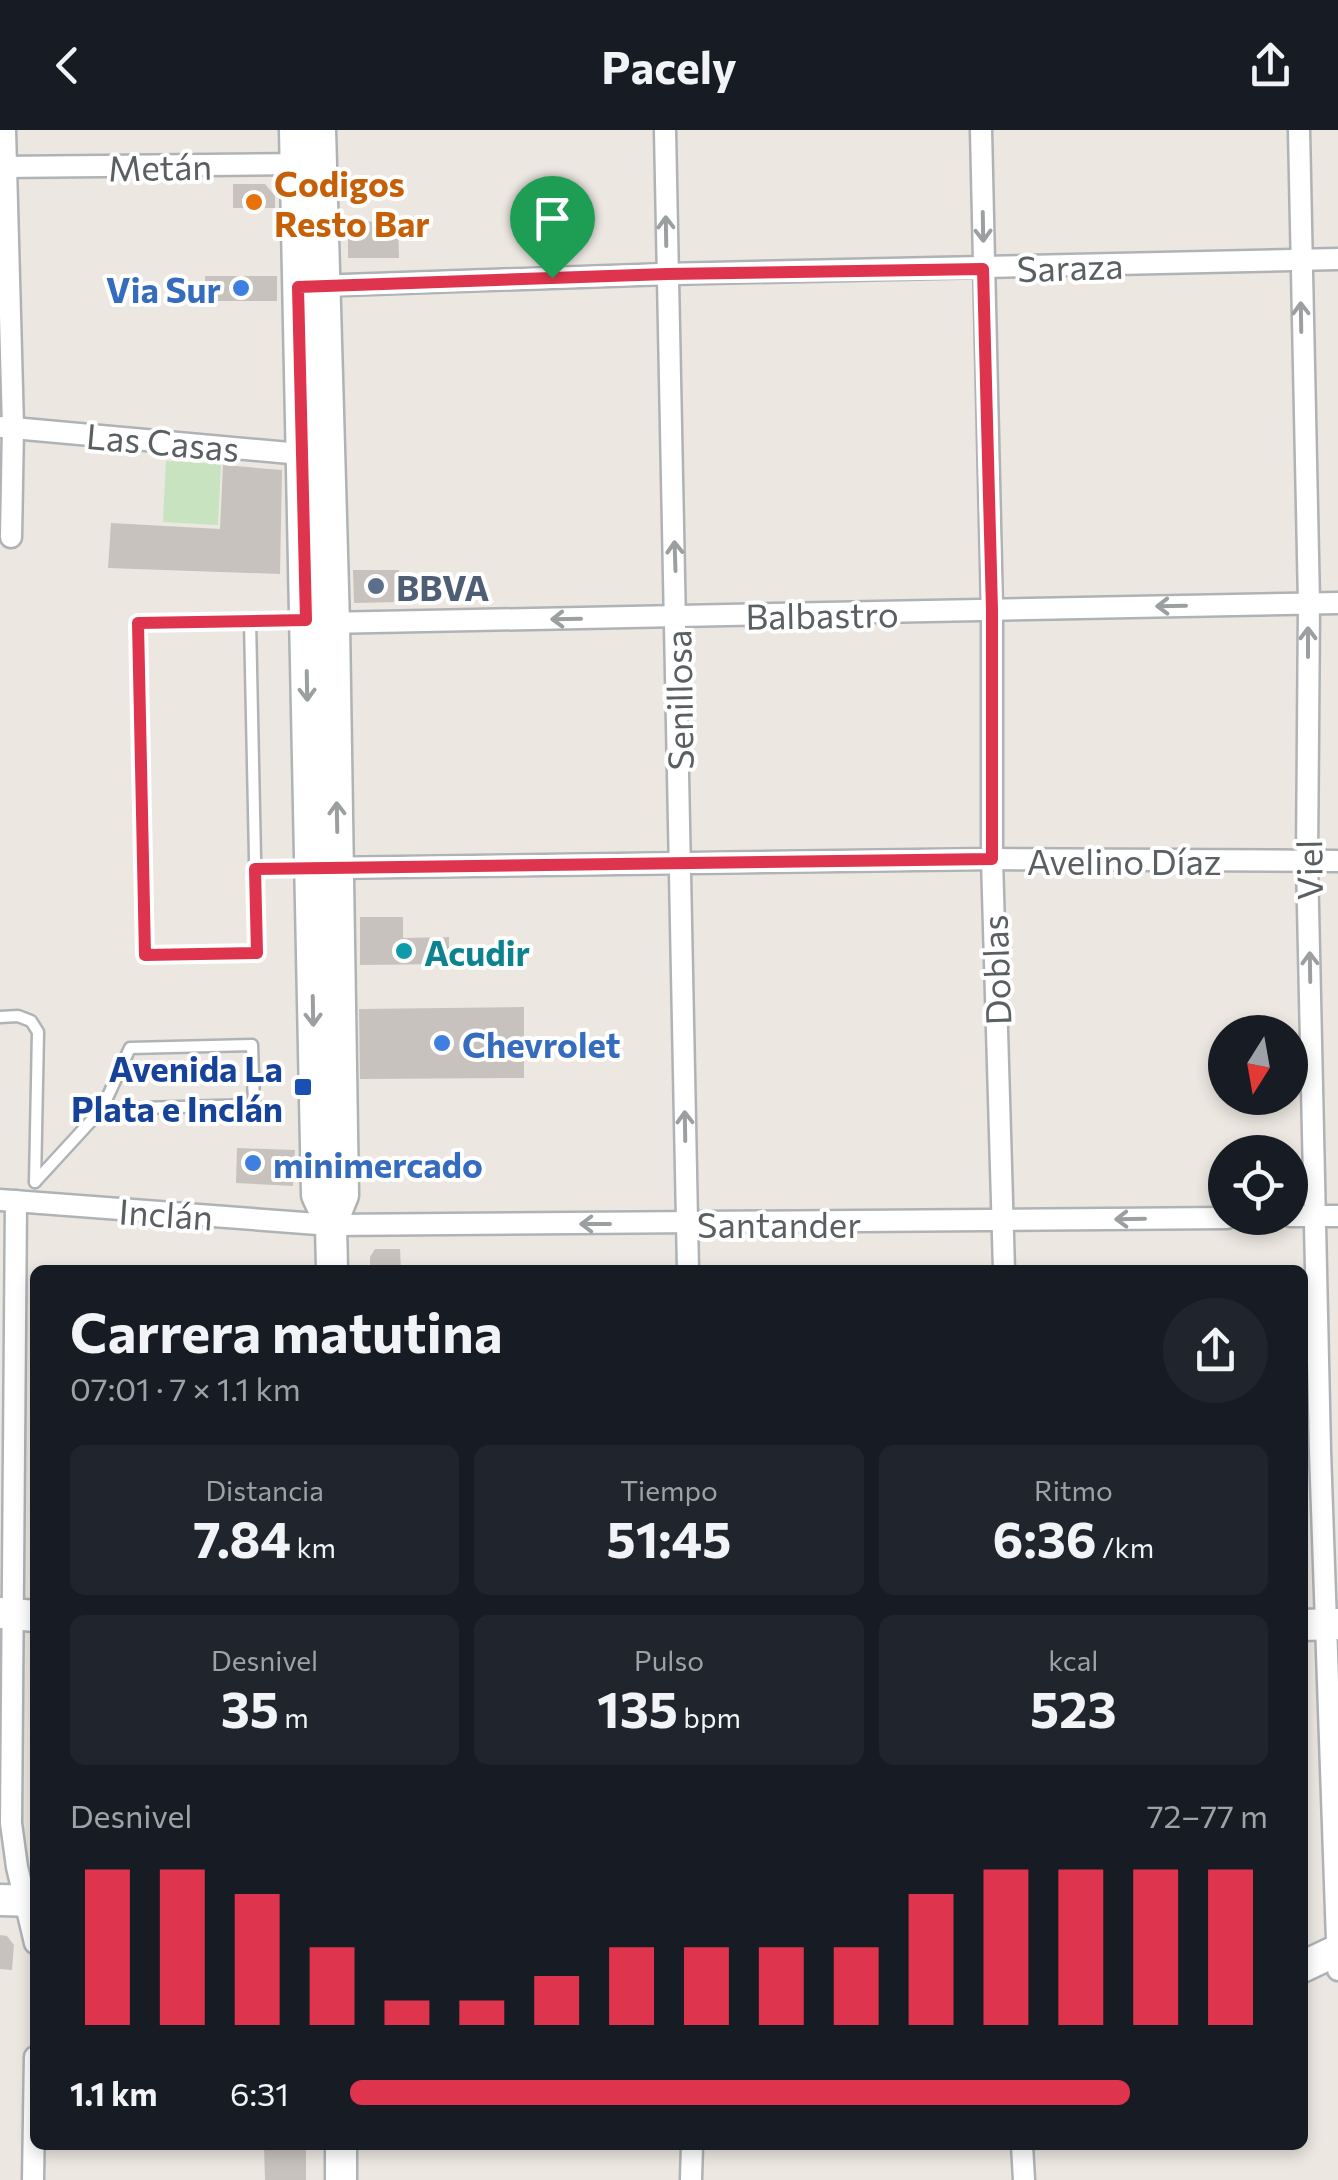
<!DOCTYPE html>
<html lang="es">
<meta charset="utf-8">
<style>
:root{--surface:#171b24;--page:#20242c;--text:#f1f3f6;--muted:#9ea1a6;--accent:#df344d}
body{margin:0;font-family:Commissioner,sans-serif;background:var(--page);color:var(--text);height:100vh;display:flex;flex-direction:column;font-size:38px;white-space:nowrap}
*{box-sizing:border-box;margin:0}
p{font-size:32px;color:var(--muted)}
.icon{flex:none;width:55px;height:55px;fill:none;stroke:currentColor;stroke-width:2;stroke-linecap:round;stroke-linejoin:round}
.map{position:relative;flex:1;overflow:hidden}
.panel{position:absolute;left:30px;top:1135px;width:1278px;height:885px;display:flex;flex-direction:column;background:var(--surface);border-radius:15px;box-shadow:0 5px 15px #0003}
.panel>*{flex:none}
.needle{width:65px;rotate:191deg}
.tools{position:absolute;left:1208px;top:885px;display:grid;gap:20px}
.tools a{display:grid;place-items:center;width:100px;height:100px;border-radius:50%;background:var(--surface);box-shadow:0 5px 15px #0003;font-size:50px}
.pin{position:absolute;display:grid;place-items:center;width:85px;height:85px;color:#fff;margin:-102px -42px;border-radius:50% 50% 50% 0;rotate:-45deg;box-shadow:0 0 10px #0007}
.pin .icon{rotate:45deg}
.round{display:grid;place-items:center;flex:none;width:105px;height:105px;border-radius:52px;background:var(--page)}
.overview{display:flex;align-items:center;justify-content:space-between;height:170px;padding:0 40px}
h1{font-size:55px;font-weight:700;line-height:75px}
.figures{display:grid;grid-template-columns:repeat(3,1fr);gap:15px;height:170px;padding:10px 40px}
.figures div{display:grid;align-content:center;border-radius:15px;background:var(--page);text-align:center}
.figures b{font-size:50px;font-weight:700}
.figures small{font-size:28px;font-weight:400}
.figures p{font-size:28px}
.chart{height:280px;padding:20px 40px}
.chart p{display:flex;justify-content:space-between}
.chart svg{width:100%;height:180px;margin-top:10px;stroke:var(--accent);stroke-width:6}
ul{padding:0 40px;list-style:none;font-size:32px}
li{display:grid;grid-template-columns:160px 120px 1fr;align-items:center;height:75px}
li i{height:25px;border-radius:12px;background:var(--accent)}
header{display:flex;justify-content:space-between;align-items:center;height:130px;padding:0 40px;background:var(--surface);font-size:45px;font-weight:700}
.map>svg:first-child{display:block}
</style>
<header><svg class="icon" aria-label="back" viewBox="0 0 24 24"><path d="M15 5l-7 7 7 7"/></svg>Pacely<svg class="icon" aria-label="share" viewBox="0 0 24 24"><path d="M12 15V3M7 8l5-5 5 5M5 13v7h14v-7"/></svg></header>
<div class="map">
<svg width="1338" height="2050" viewBox="0 0 1338 2050">
<rect width="100%" height="100%" fill="#ece7e1"/>
<polygon fill="#c7e3bf" points="166,331 221,334 218,395 163,392"/>
<g fill="#c7c2be">
<polygon points="233,54 265,54 275,66 275,78 233,78"/>
<polygon points="398,91 399,128 348,128 348,92"/>
<rect x="205" y="146" width="72" height="25"/>
<polygon points="223,335 282,340 280,444 108,438 111,393 220,399"/>
<polygon points="353,440 399,440 400,472 354,473"/>
<polygon points="360,787 403,787 403,808 449,807 449,834 360,835"/>
<polygon points="524,877 524,948 360,949 359,879"/>
<polygon points="237,1018 295,1020 293,1056 236,1053"/>
<polygon points="375,1119 400,1119 401,1140 370,1140 370,1127"/>
<polygon points="0,1805 7,1806 14,1815 12,1840 0,1839"/>
<polygon points="264,2015 306,2015 306,2050 265,2050"/>
</g>
<g fill="none" stroke-linecap="round" stroke-linejoin="round">
<g stroke="#afb3b6" stroke-width="15">
<g id="service">
<polygon points="250,491 257,823 145,825 138,493"/>
<polyline points="250,491 300,491"/>
<polyline points="255,739 309,738"/>
<polyline points="0,887 18,886 31,891 38,902 35,1052"/>
<polyline points="35,1052 102,979 130,918 252,915 254,975 102,979"/>
</g>
</g>
<g stroke="#afb3b6" stroke-width="25">
<g id="minor">
<polyline points="5,0 13,297 11,407"/>
<polyline points="665,0 688,1140"/>
<polyline points="981,0 992,480 992,729 1004,1140"/>
<polyline points="1299,0 1309,473 1307,731 1320,1321 1338,1840"/>
<polyline points="0,37 308,34"/>
<polyline points="315,156 667,144 1338,129"/>
<polyline points="2,297 312,325"/>
<polyline points="325,493 1338,473"/>
<polyline points="327,738 992,729 1338,731"/>
<polyline points="0,1070 331,1095 1227,1088"/>
<polyline points="16,1071 11,1693 17,1737 35,1813"/>
<polyline points="1290,1086 1338,1086"/>
<polyline points="1022,2015 1024,2050"/>
<polyline points="33,2050 35,1927"/>
<polyline points="691,2050 692,2015"/>
</g>
</g>
<g stroke="#aeb3b6" stroke-width="35">
<g id="secondary">
<polyline points="295,0 317,1065 331,1095"/>
<polyline points="320,0 334,494 343,1065 331,1095 332,1140"/>
<polyline points="0,1483 35,1486"/>
<polyline points="1302,1495 1338,1494"/>
<polyline points="0,1770 35,1771"/>
<polyline points="1302,1837 1338,1820"/>
<polyline points="341,2015 341,2050"/>
</g>
</g>
<use href="#service" stroke="#fff" stroke-width="10"/>
<use href="#minor" stroke="#fff" stroke-width="20"/>
<use href="#secondary" stroke="#fff" stroke-width="30"/>
</g>
<defs><path id="oneway-shaft" d="M-6 0H5M1.5-3L5.5 0L1.5 3" fill="none" stroke-width="1.6" stroke-linecap="round" stroke-linejoin="round" transform="scale(2.5)"/></defs>
<g stroke="#9c9fa0">
<use href="#oneway-shaft" transform="translate(983 97) rotate(89)"/>
<use href="#oneway-shaft" transform="translate(666 101) rotate(-91)"/>
<use href="#oneway-shaft" transform="translate(1301 187) rotate(-91)"/>
<use href="#oneway-shaft" transform="translate(675 426) rotate(-92)"/>
<use href="#oneway-shaft" transform="translate(1171 476) rotate(179)"/>
<use href="#oneway-shaft" transform="translate(566 489) rotate(179)"/>
<use href="#oneway-shaft" transform="translate(1308 512) rotate(-90)"/>
<use href="#oneway-shaft" transform="translate(307 556) rotate(89)"/>
<use href="#oneway-shaft" transform="translate(337 687) rotate(-91)"/>
<use href="#oneway-shaft" transform="translate(1310 837) rotate(-91)"/>
<use href="#oneway-shaft" transform="translate(313 881) rotate(89)"/>
<use href="#oneway-shaft" transform="translate(685 996) rotate(-91)"/>
<use href="#oneway-shaft" transform="translate(1130 1089) rotate(179)"/>
<use href="#oneway-shaft" transform="translate(595 1094) rotate(180)"/>
</g>
<g fill="none" stroke-linecap="round" stroke-linejoin="round">
<g stroke="#fff" stroke-width="20">
<polygon id="route" points="983,139 992,480 992,729 255,739 257,823 145,825 138,493 306,490 298,157 667,144"/>
</g>
<use href="#route" stroke="#df344d" stroke-width="12"/>
</g>
<circle fill="#e8710a" stroke="#fff" stroke-width="4" cx="254" cy="72" r="10"/>
<g fill="#3f7fe0" stroke="#fff" stroke-width="4">
<circle cx="241" cy="158" r="10"/>
<circle cx="442" cy="913" r="10"/>
<circle cx="253" cy="1033" r="10"/>
</g>
<circle fill="#5c6f8a" stroke="#fff" stroke-width="4" cx="376" cy="456" r="10"/>
<circle fill="#0f9aa8" stroke="#fff" stroke-width="4" cx="404" cy="821" r="10"/>
<rect fill="#1a4fb4" stroke="#fff" stroke-width="4" x="293" y="947" width="20" height="20" rx="5"/>
<g text-anchor="middle" dominant-baseline="central" stroke-width="8" stroke-linejoin="round" paint-order="stroke">
<g font-size="35" fill="#5a5f61" stroke="#fff">
<text transform="translate(160 36) rotate(-1)">Metán</text>
<text transform="translate(1070 136) rotate(-2)">Saraza</text>
<text transform="translate(163 311) rotate(5)">Las Casas</text>
<text transform="translate(822 484) rotate(-1)">Balbastro</text>
<text transform="translate(678 570) rotate(-91)">Senillosa</text>
<text x="1124" y="730">Avelino Díaz</text>
<text transform="translate(1308 740) rotate(-91)">Viel</text>
<text transform="translate(995 840) rotate(-92)">Doblas</text>
<text transform="translate(166 1083) rotate(4)">Inclán</text>
<text x="779" y="1093">Santander</text>
</g>
<g font-size="35" font-weight="bold" fill="#c56008" stroke="#fff" text-anchor="start">
<text x="274" y="52">Codigos<tspan x="274" dy="40">Resto Bar</tspan></text>
</g>
<g font-size="35" font-weight="bold" fill="#366cbe" stroke="#fff" text-anchor="start">
<text x="221" y="158" text-anchor="end">Via Sur</text>
<text x="462" y="913">Chevrolet</text>
<text x="273" y="1033">minimercado</text>
</g>
<g font-size="35" font-weight="bold" fill="#4e5e75" stroke="#fff" text-anchor="start">
<text x="396" y="456">BBVA</text>
</g>
<g font-size="35" font-weight="bold" fill="#0d838f" stroke="#fff" text-anchor="start">
<text x="424" y="821">Acudir</text>
</g>
<g font-size="35" font-weight="bold" fill="#164399" stroke="#fff" text-anchor="end">
<text x="283" y="937">Avenida La<tspan x="283" dy="40">Plata e Inclán</tspan></text>
</g>
</g>
</svg>
<div class="tools">
<a><svg class="needle" viewBox="-14 -14 28 28"><path d="M0-13l5 13h-10z" fill="#e53935"/><path d="M0 13l5-13h-10z" fill="#9ea1a6"/></svg></a>
<a><svg class="icon" aria-label="locate" viewBox="0 0 24 24"><circle cx="12" cy="12" r="6"/><path d="M12 2v4M12 18v4M2 12h4M18 12h4"/></svg></a>
</div>
<div class="pin" style="left:552px;top:148px;background:#1e9e55"><svg class="icon" aria-label="arrive" viewBox="0 0 24 24"><path d="M6 21V4h12l-3 4 3 4H6"/></svg></div>
<section class="panel">
<div class="overview"><div><h1>Carrera matutina</h1><p>07:01 · 7 × 1.1 km</p></div><a class="round"><svg class="icon" aria-label="share" viewBox="0 0 24 24"><path d="M12 15V3M7 8l5-5 5 5M5 13v7h14v-7"/></svg></a></div>
<div class="figures">
<div><p>Distancia</p><b>7.84<small> km</small></b></div>
<div><p>Tiempo</p><b>51:45</b></div>
<div><p>Ritmo</p><b>6:36<small> /km</small></b></div>
</div>
<div class="figures">
<div><p>Desnivel</p><b>35<small> m</small></b></div>
<div><p>Pulso</p><b>135<small> bpm</small></b></div>
<div><p>kcal</p><b>523</b></div>
</div>
<div class="chart"><p><span>Desnivel</span>72–77 m</p>
<svg viewBox="0 0 160 44" preserveAspectRatio="none"><path d="M5 44V6M15 44V6M25 44V12M35 44V25M45 44V38M55 44V38M65 44V32M75 44V25M85 44V25M95 44V25M105 44V25M115 44V12M125 44V6M135 44V6M145 44V6M155 44V6"/></svg>
</div>
<ul>
<li><b>1.1 km</b>6:31<i style="width:85%"></i></li>
</ul>
</section>
</div>
